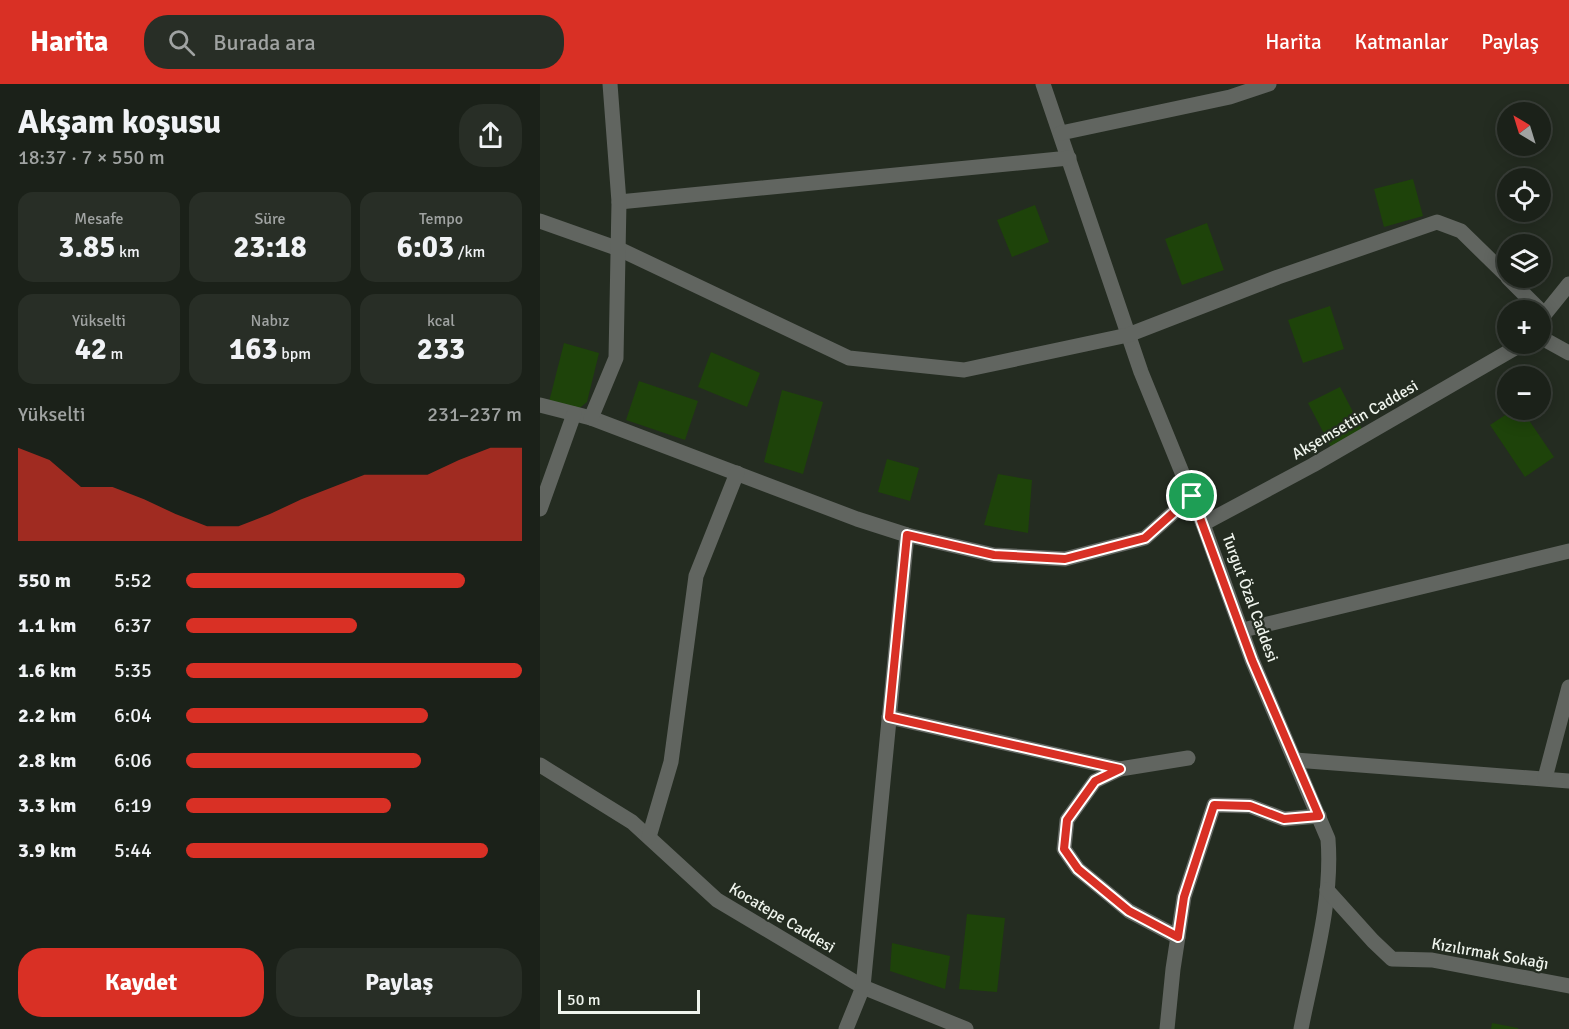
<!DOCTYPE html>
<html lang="tr">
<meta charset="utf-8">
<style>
:root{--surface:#1b2119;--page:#282e26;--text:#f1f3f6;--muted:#a0a3a2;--line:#393e38;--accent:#d93025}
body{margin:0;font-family:Signika,sans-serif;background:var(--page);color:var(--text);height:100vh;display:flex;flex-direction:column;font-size:22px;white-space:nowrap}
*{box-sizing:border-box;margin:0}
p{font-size:20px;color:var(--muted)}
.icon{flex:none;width:33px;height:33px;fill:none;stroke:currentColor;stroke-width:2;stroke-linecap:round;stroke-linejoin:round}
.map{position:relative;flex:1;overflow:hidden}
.sheet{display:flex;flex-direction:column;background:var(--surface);width:540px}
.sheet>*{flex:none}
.needle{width:39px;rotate:322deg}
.fabs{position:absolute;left:957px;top:18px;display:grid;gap:12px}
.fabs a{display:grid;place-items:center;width:54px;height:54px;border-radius:50%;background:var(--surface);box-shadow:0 3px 15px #0003,0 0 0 2px var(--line);font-size:30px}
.scale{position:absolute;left:18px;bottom:15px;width:142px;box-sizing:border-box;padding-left:6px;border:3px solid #eff4ed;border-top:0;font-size:16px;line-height:21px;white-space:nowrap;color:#eff4ed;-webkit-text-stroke:4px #242c21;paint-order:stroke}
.pin{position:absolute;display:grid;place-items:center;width:51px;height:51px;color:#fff;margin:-26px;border:3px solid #fff;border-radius:50%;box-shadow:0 2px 6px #0007}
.round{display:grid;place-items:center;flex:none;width:63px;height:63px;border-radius:24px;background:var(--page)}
.head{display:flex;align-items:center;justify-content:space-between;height:102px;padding:0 18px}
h1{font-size:33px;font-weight:700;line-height:45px}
.figures{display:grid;grid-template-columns:repeat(3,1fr);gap:9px;height:102px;padding:6px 18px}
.figures div{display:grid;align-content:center;border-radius:15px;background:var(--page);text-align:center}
.figures b{font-size:30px;font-weight:700}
.figures small{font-size:16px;font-weight:400}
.figures p{font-size:16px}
.chart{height:168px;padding:12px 18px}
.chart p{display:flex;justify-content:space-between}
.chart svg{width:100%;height:108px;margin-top:6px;fill:var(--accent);opacity:.7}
.button{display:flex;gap:12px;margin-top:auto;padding:12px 18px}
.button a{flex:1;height:69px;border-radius:24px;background:var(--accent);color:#fff;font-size:24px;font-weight:700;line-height:69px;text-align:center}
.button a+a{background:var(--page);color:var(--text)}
ul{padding:0 18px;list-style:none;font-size:20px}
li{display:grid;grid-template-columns:96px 72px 1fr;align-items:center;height:45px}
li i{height:15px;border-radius:8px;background:var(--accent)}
header{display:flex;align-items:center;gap:36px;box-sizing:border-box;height:84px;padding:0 30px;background:var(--accent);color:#fff}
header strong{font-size:28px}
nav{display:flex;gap:33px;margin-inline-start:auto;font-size:21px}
.search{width:420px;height:54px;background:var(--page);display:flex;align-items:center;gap:15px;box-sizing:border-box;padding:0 21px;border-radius:24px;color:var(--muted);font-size:22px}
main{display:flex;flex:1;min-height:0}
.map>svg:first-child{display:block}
</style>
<header>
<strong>Harita</strong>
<div class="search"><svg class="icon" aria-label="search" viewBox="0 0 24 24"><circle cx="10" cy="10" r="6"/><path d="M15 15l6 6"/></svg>Burada ara</div>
<nav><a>Harita</a><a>Katmanlar</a><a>Paylaş</a></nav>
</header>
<main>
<section class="sheet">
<div class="head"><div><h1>Akşam koşusu</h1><p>18:37 · 7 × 550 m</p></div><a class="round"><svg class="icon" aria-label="share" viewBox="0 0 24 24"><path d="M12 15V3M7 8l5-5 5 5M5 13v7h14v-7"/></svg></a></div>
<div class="figures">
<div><p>Mesafe</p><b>3.85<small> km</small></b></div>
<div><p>Süre</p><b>23:18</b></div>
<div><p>Tempo</p><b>6:03<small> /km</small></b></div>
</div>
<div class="figures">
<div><p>Yükselti</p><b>42<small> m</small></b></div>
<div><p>Nabız</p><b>163<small> bpm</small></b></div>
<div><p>kcal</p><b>233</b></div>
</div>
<div class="chart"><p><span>Yükselti</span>231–237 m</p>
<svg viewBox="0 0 160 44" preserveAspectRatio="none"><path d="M0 44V6L10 11L20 22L30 22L40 27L50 33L60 38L70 38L80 33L90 27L100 22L110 17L120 17L130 17L140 11L150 6L160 6V44z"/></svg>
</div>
<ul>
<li><b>550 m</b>5:52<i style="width:83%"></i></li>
<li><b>1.1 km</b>6:37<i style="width:51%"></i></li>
<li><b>1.6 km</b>5:35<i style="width:100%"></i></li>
<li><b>2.2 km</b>6:04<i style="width:72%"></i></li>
<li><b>2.8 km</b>6:06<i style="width:70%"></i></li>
<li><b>3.3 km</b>6:19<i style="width:61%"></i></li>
<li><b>3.9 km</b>5:44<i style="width:90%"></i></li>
</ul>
<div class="button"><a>Kaydet</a><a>Paylaş</a></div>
</section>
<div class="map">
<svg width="1029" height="945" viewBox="0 0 1029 945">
<rect width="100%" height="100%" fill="#242c21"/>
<g fill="#1e430a">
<polygon points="873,95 883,132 844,143 834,105"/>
<polygon points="495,121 509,158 472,173 457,136"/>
<polygon points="667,139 684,186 642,201 625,155"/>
<polygon points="790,222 804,265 763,279 748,236"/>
<polygon points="24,259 59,269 47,318 36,327 9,318"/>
<polygon points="171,268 220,289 207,323 158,303"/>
<polygon points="99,297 158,317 145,356 86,336"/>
<polygon points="800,303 823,347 791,363 768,319"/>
<polygon points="242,306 283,318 263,390 224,378"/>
<polygon points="973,326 982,326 1014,373 985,393 950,341"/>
<polygon points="347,375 379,384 370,417 338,408"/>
<polygon points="458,390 492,396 488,449 444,441"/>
<polygon points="427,830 465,834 457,908 419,905"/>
<polygon points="352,859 410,872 405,905 350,887"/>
<polygon points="952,939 978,944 978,945 951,945"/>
</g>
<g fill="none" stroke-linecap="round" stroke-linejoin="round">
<g stroke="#616560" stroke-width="15">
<path d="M503,0L601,288L663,440L712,576L788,755C793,818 773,883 761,945"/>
<polyline points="521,49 690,13 729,0"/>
<polyline points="79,118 529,74"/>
<polyline points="0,137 79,165 309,274 424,286 588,251 738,193 897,138 921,147 968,193"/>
<polyline points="968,194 1000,226"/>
<polyline points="1000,239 1004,231 1029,200"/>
<polyline points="1000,253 1029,269"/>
<polyline points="0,321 51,334 317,435 367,451 454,471 525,475 605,454 652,412"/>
<polyline points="51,334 76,274 79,118 70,0"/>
<polyline points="0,425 34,330"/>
<polyline points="663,440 773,381 982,260"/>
<polyline points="703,546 1029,467"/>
<polyline points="349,633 580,685"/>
<polyline points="755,676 1029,697"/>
<polyline points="0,681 92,738 177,816 323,903 426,945"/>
<polyline points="1005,694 1029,603"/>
<polyline points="109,753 131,678 156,492 197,389"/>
<polyline points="787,806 833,857 852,875 892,876 1029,902"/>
<polyline points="638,853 589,827 538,785 524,765 527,736 555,697 580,685 648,674"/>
<polyline points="306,945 323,903 367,451"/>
<polyline points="627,945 633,885 644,813 674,721 710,722 744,735 779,732"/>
</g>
</g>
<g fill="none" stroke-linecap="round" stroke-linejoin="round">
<g stroke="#fff" stroke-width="12">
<polygon id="route" points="652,412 712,576 779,732 744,735 710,722 674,721 644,813 638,853 589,827 538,785 524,765 527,736 555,697 580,685 349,633 367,451 454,471 525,475 605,454"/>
</g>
<use href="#route" stroke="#d93025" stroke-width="8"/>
</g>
<g text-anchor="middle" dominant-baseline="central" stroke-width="4.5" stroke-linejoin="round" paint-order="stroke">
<g font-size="16" fill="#eff4ed" stroke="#242c21">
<text transform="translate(815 336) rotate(-30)">Akşemsettin Caddesi</text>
<text transform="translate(710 514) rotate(70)">Turgut Özal Caddesi</text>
<text transform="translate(242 834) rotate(31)">Kocatepe Caddesi</text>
<text transform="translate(950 870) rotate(10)">Kızılırmak Sokağı</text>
</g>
</g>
</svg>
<div class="fabs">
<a><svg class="needle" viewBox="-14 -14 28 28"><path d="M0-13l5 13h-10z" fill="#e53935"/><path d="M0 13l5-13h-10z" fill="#a0a3a2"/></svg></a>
<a><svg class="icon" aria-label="locate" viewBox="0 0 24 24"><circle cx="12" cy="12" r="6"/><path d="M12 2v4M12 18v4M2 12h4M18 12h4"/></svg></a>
<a><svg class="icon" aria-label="layers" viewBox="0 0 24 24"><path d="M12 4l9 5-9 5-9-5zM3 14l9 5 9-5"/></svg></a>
<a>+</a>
<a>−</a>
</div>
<div class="scale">50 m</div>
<div class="pin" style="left:652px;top:412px;background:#1e9e55"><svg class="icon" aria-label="arrive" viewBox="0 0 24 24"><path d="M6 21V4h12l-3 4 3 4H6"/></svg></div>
</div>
</main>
